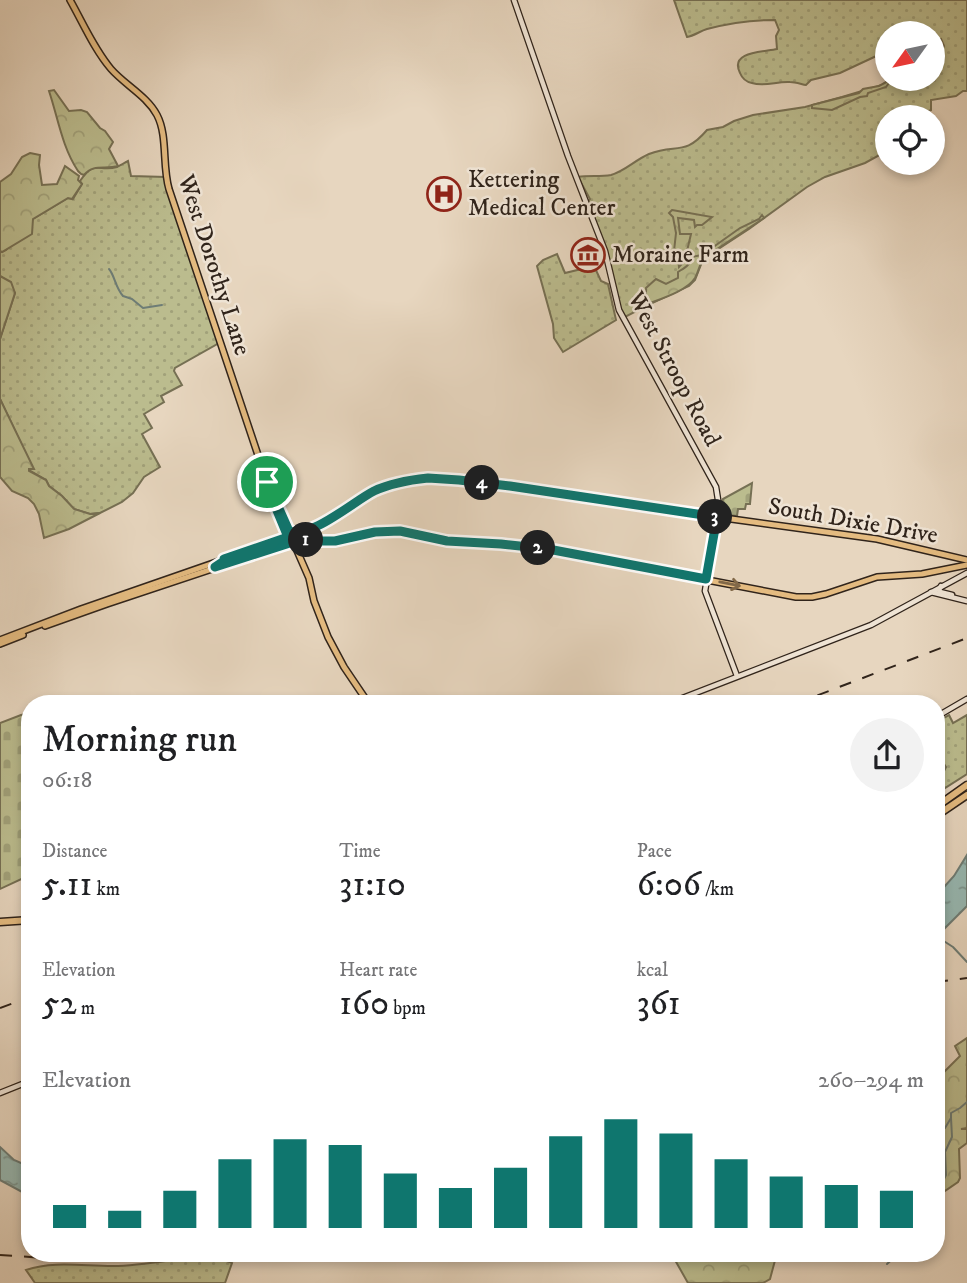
<!DOCTYPE html>
<meta charset="utf-8">
<style>
:root{--surface:#fff;--page:#f2f2f2;--text:#202124;--muted:#757577;--accent:#0f766e}
body{margin:0;font-family:"IM FELL DW Pica",serif;background:var(--page);color:var(--text);height:100vh;display:flex;flex-direction:column;font-size:26px;white-space:nowrap}
*{box-sizing:border-box;margin:0}
p{font-size:23px;color:var(--muted)}
.icon{flex:none;width:38px;height:38px;fill:none;stroke:currentColor;stroke-width:2;stroke-linecap:round;stroke-linejoin:round}
.map{position:relative;flex:1;overflow:hidden}
.panel{position:absolute;left:21px;top:695px;width:924px;height:567px;display:flex;flex-direction:column;background:var(--surface);border-radius:28px;box-shadow:0 4px 10px #0003}
.panel>*{flex:none}
.needle{width:46px;rotate:237deg}
.buttons{position:absolute;left:875px;top:21px;display:grid;gap:14px}
.buttons a{display:grid;place-items:center;width:70px;height:70px;border-radius:50%;background:var(--surface);box-shadow:0 4px 10px #0003;font-size:35px}
.pin{position:absolute;display:grid;place-items:center;width:60px;height:60px;color:#fff;margin:-30px;border:4px solid #fff;border-radius:50%;box-shadow:0 2px 7px #0007}
.km{position:absolute;width:35px;height:35px;margin:-18px;border-radius:50%;background:#222;color:#fff;font-size:19px;line-height:35px;text-align:center}
.round{display:grid;place-items:center;flex:none;width:74px;height:74px;border-radius:37px;background:var(--page)}
.head{display:flex;align-items:center;justify-content:space-between;height:119px;padding:0 21px}
h1{font-size:38px;font-weight:600;line-height:52px}
.metrics{display:grid;grid-template-columns:repeat(3,1fr);gap:10px;height:119px;padding:7px 21px}
.metrics div{display:grid;align-content:center}
.metrics b{font-size:35px;font-weight:600}
.metrics small{font-size:19px;font-weight:400}
.metrics p{font-size:19px}
.chart{height:196px;padding:14px 21px}
.chart p{display:flex;justify-content:space-between}
.chart svg{width:100%;height:126px;margin-top:7px;stroke:var(--accent);stroke-width:6}
.map>svg:first-child{display:block}
</style>
<div class="map">
<svg width="967" height="1283" viewBox="0 0 967 1283">
<defs>
<pattern id="grass-dots" width="8" height="8" patternUnits="userSpaceOnUse" patternTransform="scale(1.75)"><rect width="8" height="8" fill="#bbbc8e"/><path d="M2 2h.1M6 6h.1" fill="none" stroke="#a1a17a" stroke-width="1.8" stroke-linecap="round"/></pattern>
<pattern id="forest-crowns" width="20" height="18" patternUnits="userSpaceOnUse" patternTransform="scale(1.75)"><rect width="20" height="18" fill="#bbbc8e"/><path d="M2 6a3 3 0 1 1 6 0M12 15a3 3 0 1 1 6 0" fill="none" stroke="#a1a17a"/></pattern>
<pattern id="cemetery-stones" width="16" height="16" patternUnits="userSpaceOnUse" patternTransform="scale(1.75)"><rect width="16" height="16" fill="#bbbc8e"/><path d="M2 7V4a2 2 0 0 1 4 0v3zM10 15v-3a2 2 0 0 1 4 0v3z" fill="#a1a17a"/></pattern>
<pattern id="water-ripples" width="26" height="14" patternUnits="userSpaceOnUse" patternTransform="scale(1.75)"><rect width="26" height="14" fill="#97b9b3"/><path d="M2 4q2-2 4 0t4 0M15 11q2-2 4 0t4 0" fill="none" stroke="#7c9691"/></pattern>
</defs>
<rect width="100%" height="100%" fill="#e7d6bf"/>
<filter id="stains"><feTurbulence type="fractalNoise" baseFrequency=".00286" numOctaves="4"/><feColorMatrix values="0 0 0 0 .2 0 0 0 0 .09 0 0 0 0 .02 0 0 0 .5 -.17"/></filter>
<radialGradient id="worn" r=".72"><stop offset=".6" stop-color="#630" stop-opacity="0"/><stop offset="1" stop-color="#630" stop-opacity=".3"/></radialGradient>
<g fill="url(#grass-dots)" stroke="#767054" stroke-width="2">
<path d="M674,0H967V91H963L956,96L931,100V110L920,115L921,117H887V151L865,163L825,177L807,187L749,229L706,257L702,262L695,280L689,286L650,304L625,317L620,308L588,201L590,199L578,177C588,175 600,177 611,175C625,171 635,160 649,154C676,143 684,157 707,130L723,127L734,121L753,115L805,107L842,97L882,85L890,79H933V53L942,50L944,46L941,39L933,41V33H887V51L840,73L811,80L806,85C801,84 795,82 790,82C777,81 765,87 752,83C746,82 742,78 740,73C729,51 764,52 777,49L776,36L779,30L775,20C752,20 730,23 707,29C700,31 694,36 687,37Z"/>
<path d="M128,161L131,176L166,177L219,343L175,368L174,371L182,385L161,396L164,402L144,414L152,428L142,434L160,467L144,477L133,493L122,502L100,513L90,514L74,509L62,496L49,486L46,480L29,470V469H33L0,399V339L15,293L6,280L0,276V251L2,252L6,250L33,219L68,198L73,199L82,184L80,181C95,159 98,172 117,167C119,166 126,162 128,161Z"/>
<polygon points="557,254 565,273 594,266 601,281 608,284 616,320 563,352 554,338 553,324 537,266 543,260"/>
<polygon points="949,715 953,723 967,715 967,774 945,788 940,779 946,767 936,752 936,722"/>
<path d="M205,1255L215,1256L232,1263L225,1283H35L26,1270C55,1260 88,1267 118,1266C148,1265 176,1259 205,1255Z"/>
</g>
<g fill="url(#forest-crowns)" stroke="#767054" stroke-width="2">
<polygon points="892,79 886,87 868,93 867,96 860,97 832,110 812,108 812,105 859,93 863,89 879,86"/>
<path d="M54,90L69,111L81,110L87,112L100,128L105,131L113,142L109,149L118,166C105,170 94,163 84,175L81,174L78,171C62,147 58,118 49,91Z"/>
<polygon points="30,153 40,155 39,165 42,185 57,184 65,166 79,176 78,180 82,184 72,199 68,198 33,219 32,234 2,252 0,251 0,182 11,174 22,157"/>
<polygon points="672,210 712,217 702,225 697,225 695,227 694,220 678,218 680,234 691,234 687,251 689,256 679,267 678,258 674,251 676,233 673,217 669,213"/>
<path d="M762,215L764,218L705,257C699,264 699,271 695,278C687,291 660,299 645,305H643L639,309H634L635,307H639C643,301 647,295 646,288L656,279L666,284L678,278V272C684,268 691,265 691,257L702,255L740,228L759,219Z"/>
<polygon points="0,276 11,282 15,293 0,339"/>
<polygon points="0,399 34,469 29,469 29,471 46,480 49,486 62,496 74,509 90,514 100,513 69,529 44,538 39,514 34,504 28,498 12,491 0,477"/>
<path d="M967,1038V1128L961,1129H967V1143L959,1149L960,1178L958,1182L936,1197V1125C939,1115 936,1087 936,1074L944,1072L960,1056L955,1046Z"/>
<polygon points="671,1253 777,1253 770,1279 763,1283 688,1283"/>
</g>
<g fill="url(#cemetery-stones)" stroke="#767054" stroke-width="2">
<polygon points="752,483 750,504 746,504 745,509 738,509 737,516 719,514 723,499"/>
<polygon points="30,713 30,875 0,889 0,723 21,715"/>
</g>
<g fill="url(#water-ripples)" stroke="#6e7d76" stroke-width="2">
<polygon points="967,855 967,906 936,937 936,896 954,876"/>
<polygon points="0,1147 14,1160 30,1167 30,1194 24,1193 0,1180"/>
</g>
<g fill="none" stroke-linecap="round" stroke-linejoin="round">
<g stroke="#6e7d76" stroke-width="2">
<path d="M109,269C115,276 115,287 123,296L132,299L143,308L162,305"/>
<polyline points="936,936 953,947 967,962"/>
<polyline points="936,1129 939,1126 945,1128 951,1118 951,1113 960,1108 967,1102"/>
<polyline points="936,1188 943,1181 946,1175 945,1152 952,1137 951,1118"/>
<polyline points="887,1264 899,1253"/>
</g>
<g stroke="#30241b" stroke-width="7">
<g id="secondary">
<polyline points="514,0 568,156 605,251 619,310 716,487 719,506 705,591 737,676"/>
<polyline points="941,586 939,590 940,592 952,595"/>
<polyline points="931,592 967,601"/>
<polyline points="667,704 871,625 967,573"/>
<polyline points="936,717 967,699"/>
<polyline points="0,1093 30,1081"/>
</g>
</g>
<g stroke="#30241b" stroke-width="8">
<g id="primary">
<path d="M70,0C83,23 94,49 111,69C125,85 147,96 157,115C168,136 162,165 169,189L267,482L309,578L314,601L328,637L344,667L369,704"/>
<polyline points="45,626 107,604 296,541 336,541 365,534 387,531 412,533 451,541 515,545 556,551 796,597 812,597 826,594 877,577 922,574 967,565"/>
<polyline points="0,640 81,609 306,531 374,491 393,484 421,479 459,480 510,486 717,517 877,539 967,560"/>
<polyline points="0,644 23,635"/>
</g>
</g>
<g stroke="#30241b" stroke-width="9">
<g id="motorway">
<polyline points="936,807 967,785"/>
<polyline points="936,816 967,795"/>
<polyline points="0,922 30,920"/>
</g>
</g>
<use href="#secondary" stroke="#efe4d5" stroke-width="4.5"/>
<use href="#primary" stroke="#e4bb80" stroke-width="5"/>
<use href="#motorway" stroke="#e4bb80" stroke-width="6"/>
<g stroke="#30241b" stroke-width="2" stroke-dasharray="12 12" stroke-linecap="butt">
<polyline points="795,704 967,638"/>
<polyline points="936,982 967,978"/>
<polyline points="0,1008 30,997"/>
<path d="M0,1255C65,1259 128,1266 193,1253"/>
</g>
</g>
<defs><path id="oneway-shaft" d="M-6 0H5M1.5-3L5.5 0L1.5 3" fill="none" stroke-width="1.6" stroke-linecap="round" stroke-linejoin="round" transform="scale(1.75)"/></defs>
<use stroke="#816848" href="#oneway-shaft" transform="translate(730 584) rotate(11)"/>
<g fill="none" stroke-linecap="round" stroke-linejoin="round">
<g stroke="#fff" stroke-width="14">
<path id="route" d="M428,478L459,480L510,486L717,517L706,579L548,549L501,544L447,541L400,531L375,532L335,541H296L215,567L224,561V559L288,537L266,484L267,482L289,531C311,539 354,501 374,491C391,483 409,480 428,478Z"/>
</g>
<use href="#route" stroke="#0f766e" stroke-width="9"/>
</g>
<defs>
<g id="hospital-ring" transform="scale(1.75)"><circle r="9.5" fill="#efe4d5" stroke="#8f2418" stroke-width="1.5"/><path d="M-5-5h3v3.5h4V-5h3V5h-3V1.5h-4V5h-3Z" fill="#8f2418"/></g>
<g id="museum-ring" transform="scale(1.75)"><circle r="9.5" fill="#efe4d5" stroke="#8f2418" stroke-width="1.5"/><path d="M0-6L6-3V-2H-6V-3ZM-5-1h2V3h-2ZM-1-1h2V3h-2ZM3-1h2V3H3ZM-6 4H6V6H-6Z" fill="#8f2418"/></g>
</defs>
<g fill-rule="evenodd">
<use href="#hospital-ring" x="444" y="194"/>
<use href="#museum-ring" x="588" y="255"/>
</g>
<g text-anchor="middle" dominant-baseline="central" stroke-width="5" stroke-linejoin="round" paint-order="stroke">
<g font-size="24" fill="#30241b" stroke="#efe4d5" text-anchor="start">
<text x="468" y="180">Kettering<tspan x="468" dy="28">Medical Center</tspan></text>
<text x="612" y="255">Moraine Farm</text>
</g>
<g font-size="24" fill="#30241b" stroke="#efe4d5">
<text transform="translate(214 265) rotate(72)">West Dorothy Lane</text>
<text transform="translate(674 369) rotate(62)">West Stroop Road</text>
<text transform="translate(853 521) rotate(10)">South Dixie Drive</text>
</g>
</g>
<rect width="100%" height="100%" filter="url(#stains)"/>
<rect width="100%" height="100%" fill="url(#worn)"/>
</svg>
<div class="buttons">
<a><svg class="needle" viewBox="-14 -14 28 28"><path d="M0-13l5 13h-10z" fill="#e53935"/><path d="M0 13l5-13h-10z" fill="#757577"/></svg></a>
<a><svg class="icon" aria-label="locate" viewBox="0 0 24 24"><circle cx="12" cy="12" r="6"/><path d="M12 2v4M12 18v4M2 12h4M18 12h4"/></svg></a>
</div>
<div class="pin" style="left:267px;top:482px;background:#1e9e55"><svg class="icon" aria-label="arrive" viewBox="0 0 24 24"><path d="M6 21V4h12l-3 4 3 4H6"/></svg></div>
<b class="km" style="left:306px;top:540px">1</b>
<b class="km" style="left:538px;top:548px">2</b>
<b class="km" style="left:715px;top:517px">3</b>
<b class="km" style="left:482px;top:483px">4</b>
<section class="panel">
<div class="head"><div><h1>Morning run</h1><p>06:18</p></div><a class="round"><svg class="icon" aria-label="share" viewBox="0 0 24 24"><path d="M12 15V3M7 8l5-5 5 5M5 13v7h14v-7"/></svg></a></div>
<div class="metrics">
<div><p>Distance</p><b>5.11<small> km</small></b></div>
<div><p>Time</p><b>31:10</b></div>
<div><p>Pace</p><b>6:06<small> /km</small></b></div>
</div>
<div class="metrics">
<div><p>Elevation</p><b>52<small> m</small></b></div>
<div><p>Heart rate</p><b>160<small> bpm</small></b></div>
<div><p>kcal</p><b>361</b></div>
</div>
<div class="chart"><p><span>Elevation</span>260–294 m</p>
<svg viewBox="0 0 160 44" preserveAspectRatio="none"><path d="M5 44V36M15 44V38M25 44V31M35 44V20M45 44V13M55 44V15M65 44V25M75 44V30M85 44V23M95 44V12M105 44V6M115 44V11M125 44V20M135 44V26M145 44V29M155 44V31"/></svg>
</div>
</section>
</div>
